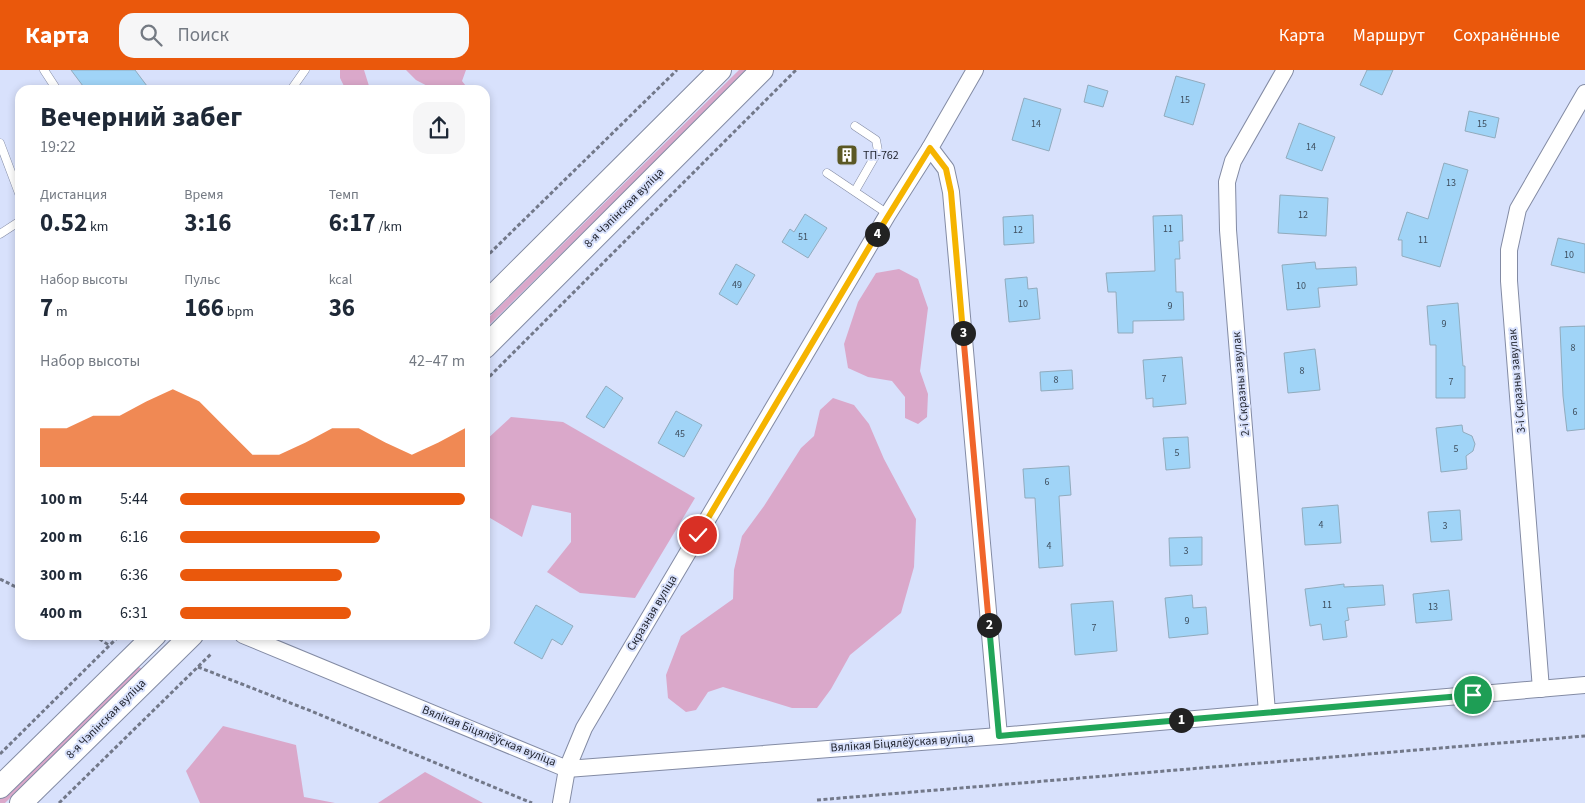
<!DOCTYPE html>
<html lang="ru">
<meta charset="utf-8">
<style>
:root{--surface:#fff;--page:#f6f6f7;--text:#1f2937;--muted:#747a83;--accent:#ea580c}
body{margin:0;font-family:"Source Sans 3",sans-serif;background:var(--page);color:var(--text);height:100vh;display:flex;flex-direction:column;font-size:19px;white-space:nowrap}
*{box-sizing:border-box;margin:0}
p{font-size:16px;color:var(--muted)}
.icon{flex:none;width:28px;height:28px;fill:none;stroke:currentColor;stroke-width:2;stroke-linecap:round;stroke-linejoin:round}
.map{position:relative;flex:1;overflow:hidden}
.details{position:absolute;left:15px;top:15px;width:475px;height:555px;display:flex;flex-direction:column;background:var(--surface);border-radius:15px;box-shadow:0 2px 8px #0003}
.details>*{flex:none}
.pin{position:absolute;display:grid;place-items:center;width:42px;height:42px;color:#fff;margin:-21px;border:2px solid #fff;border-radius:50%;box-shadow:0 1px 5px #0007}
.km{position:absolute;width:25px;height:25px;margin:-12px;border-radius:50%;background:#222;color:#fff;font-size:14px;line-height:25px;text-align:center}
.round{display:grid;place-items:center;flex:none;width:52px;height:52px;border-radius:15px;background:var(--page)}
.headline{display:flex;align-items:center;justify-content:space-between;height:85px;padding:0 25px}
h1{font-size:28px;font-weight:700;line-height:38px}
.stats{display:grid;grid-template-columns:repeat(3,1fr);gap:8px;height:85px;padding:5px 25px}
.stats div{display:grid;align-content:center}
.stats b{font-size:25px;font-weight:700}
.stats small{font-size:14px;font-weight:400}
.stats p{font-size:14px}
.chart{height:140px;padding:10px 25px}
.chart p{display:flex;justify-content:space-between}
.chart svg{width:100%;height:90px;margin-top:5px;fill:var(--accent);opacity:.7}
ul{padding:0 25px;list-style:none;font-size:16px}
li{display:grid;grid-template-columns:80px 60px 1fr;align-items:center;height:38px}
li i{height:12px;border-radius:6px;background:var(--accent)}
header{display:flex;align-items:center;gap:30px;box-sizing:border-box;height:70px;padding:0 25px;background:var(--accent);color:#fff}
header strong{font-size:24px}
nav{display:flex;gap:28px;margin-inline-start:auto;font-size:18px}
.search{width:350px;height:45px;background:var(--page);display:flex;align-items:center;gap:12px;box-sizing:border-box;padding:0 18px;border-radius:15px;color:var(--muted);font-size:19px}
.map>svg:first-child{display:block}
</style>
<header>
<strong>Карта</strong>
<div class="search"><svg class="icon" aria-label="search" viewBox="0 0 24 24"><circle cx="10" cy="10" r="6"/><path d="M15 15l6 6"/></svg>Поиск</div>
<nav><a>Карта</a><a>Маршрут</a><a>Сохранённые</a></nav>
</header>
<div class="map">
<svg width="1585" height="733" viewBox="0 0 1585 733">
<rect width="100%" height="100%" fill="#d8e1fc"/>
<g fill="#daa8ca">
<polygon points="340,0 364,0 369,16 373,20 346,20 340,8"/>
<polygon points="406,0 466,0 462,11 469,20 435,20 416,10"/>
<polygon points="739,0 748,0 485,259 485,251"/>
<polygon points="899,199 918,209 928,238 920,301 928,324 927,347 918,354 905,348 905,327 892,311 868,307 848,298 844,274 858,232 876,203"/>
<polygon points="833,328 854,335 869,354 884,389 916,449 914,497 901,543 850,585 831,619 817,638 792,638 723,617 708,622 696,640 686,642 668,628 666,605 681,566 733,529 734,500 742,466 764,436 801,378 814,366 820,340"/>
<polygon points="511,347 563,352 695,428 635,528 580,523 547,502 571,472 571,443 532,435 522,467 485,445 485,371"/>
<polygon points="137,596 142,599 5,733 0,733 0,728"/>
<polygon points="223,656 296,675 304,727 335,733 200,733 186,701"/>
<polygon points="425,702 483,733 378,733"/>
</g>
<g fill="#a0d4f7" stroke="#91abbd">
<polygon points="71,0 135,0 150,20 86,20"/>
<polygon points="1367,0 1393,0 1382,25 1360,15"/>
<polygon points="1176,6 1205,14 1193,55 1164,46"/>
<polygon points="1088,15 1108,21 1103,37 1084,32"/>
<polygon points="1024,28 1061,39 1049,81 1012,70"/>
<polygon points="1469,41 1499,48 1495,68 1465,61"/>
<polygon points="1299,53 1335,67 1322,101 1286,88"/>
<polygon points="1444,93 1468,100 1440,197 1402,186 1402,170 1398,170 1407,142 1428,149"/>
<polygon points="1280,125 1328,128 1326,166 1278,163"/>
<polygon points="805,144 827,158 808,188 782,172 790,159 794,162"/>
<polygon points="1033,145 1034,173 1004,175 1003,147"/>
<polygon points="1182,145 1183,171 1179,171 1180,189 1175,189 1176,222 1183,222 1184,250 1133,251 1133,263 1118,263 1116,222 1108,222 1106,203 1155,201 1153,146"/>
<polygon points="1558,168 1585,174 1585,203 1551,195"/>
<polygon points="1315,192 1316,199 1356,197 1357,215 1318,218 1320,237 1287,240 1282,195"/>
<polygon points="736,194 755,205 737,235 719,224"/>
<polygon points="1027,207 1028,219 1037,218 1040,249 1009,252 1005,209"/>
<polygon points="1458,233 1463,296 1465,296 1465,328 1436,328 1436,275 1430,275 1427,236"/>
<polygon points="1585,256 1585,359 1567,361 1563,326 1560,257"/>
<polygon points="1315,279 1320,320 1288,323 1284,283"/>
<polygon points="1182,287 1186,334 1153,337 1153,328 1146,329 1143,290"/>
<polygon points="1072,300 1073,319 1041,321 1040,302"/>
<polygon points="606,316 623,328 604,358 586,347"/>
<polygon points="676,341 702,355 684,387 658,373"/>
<polygon points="1462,355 1463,362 1472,366 1475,374 1473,381 1466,386 1467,399 1441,402 1436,358"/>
<polygon points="1188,367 1190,398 1166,400 1163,368"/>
<polygon points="1069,396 1071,425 1059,426 1063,496 1039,498 1035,428 1025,428 1023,399"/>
<polygon points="1338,435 1341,473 1305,475 1302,438"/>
<polygon points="1460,440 1462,470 1431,472 1428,442"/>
<polygon points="1202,467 1202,495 1170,496 1169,468"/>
<polygon points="1344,514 1344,517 1383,515 1385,535 1347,538 1349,550 1345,551 1347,567 1323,570 1321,554 1310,556 1305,519"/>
<polygon points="1449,520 1452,550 1416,553 1413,524"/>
<polygon points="1192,525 1193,538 1206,537 1208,564 1169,568 1165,528"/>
<polygon points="1113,531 1117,581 1075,585 1071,534"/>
<polygon points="536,535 573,556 562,575 552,569 542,589 514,573"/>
</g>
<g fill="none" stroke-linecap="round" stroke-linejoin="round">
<g stroke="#838ba4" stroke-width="9">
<g id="lane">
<polyline points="44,0 57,20"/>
<polyline points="295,20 293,17 305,0"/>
<polyline points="855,56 876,70 878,81 855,121"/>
<polyline points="0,73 20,126"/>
<polyline points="827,103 888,144"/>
<polyline points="0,164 20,151"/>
</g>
</g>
<g stroke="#838ba4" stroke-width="18">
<g id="street">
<polyline points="975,0 930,78 946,99 951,122 999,666"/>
<polyline points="243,565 567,699 999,666 1585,615"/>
<polyline points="1541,619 1509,211 1509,180 1518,139 1585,23"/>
<polyline points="1267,642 1228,160 1227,112 1233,91 1285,0"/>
<polyline points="561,733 567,699 584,658 888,144 930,78"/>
</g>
</g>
<g stroke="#838ba4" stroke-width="24">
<g id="secondary">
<polyline points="485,234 720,0"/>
<polyline points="485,277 762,0"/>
<polyline points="0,717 155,565"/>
<polyline points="21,733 192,565"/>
</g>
</g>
<g stroke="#727889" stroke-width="3" stroke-dasharray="4 2.5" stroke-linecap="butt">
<polyline points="485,188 677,0"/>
<polyline points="485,311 796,0"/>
<polyline points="0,509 20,519"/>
<polyline points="94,565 110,576"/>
<polyline points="198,597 311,641 532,733"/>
<polyline points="0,684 120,565"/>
<polyline points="817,730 1585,666"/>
<polyline points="59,733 212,583"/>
</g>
<use href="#lane" stroke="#fff" stroke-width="8"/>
<use href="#street" stroke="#fff" stroke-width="16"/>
<use href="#secondary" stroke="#fff" stroke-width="22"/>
</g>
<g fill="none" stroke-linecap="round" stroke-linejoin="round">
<g stroke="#fff" stroke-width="10">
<polyline id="split-1" points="1181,650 1473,625"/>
</g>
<g stroke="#fff" stroke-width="10">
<polyline id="split-2" points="989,555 999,666 1181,650"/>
</g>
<g stroke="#fff" stroke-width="10">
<polyline id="split-3" points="963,263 989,555"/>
</g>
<g stroke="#fff" stroke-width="10">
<polyline id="split-4" points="877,164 930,78 946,99 951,122 963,263"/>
</g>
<g stroke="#fff" stroke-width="10">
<polyline id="split-5" points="698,465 877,164"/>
</g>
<use href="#split-1" stroke="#22a559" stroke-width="6"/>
<use href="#split-2" stroke="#22a559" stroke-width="6"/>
<use href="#split-3" stroke="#f0652b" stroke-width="6"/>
<use href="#split-4" stroke="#f5b400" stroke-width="6"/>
<use href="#split-5" stroke="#f5b400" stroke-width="6"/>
</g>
<defs>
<g id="building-square" transform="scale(1.125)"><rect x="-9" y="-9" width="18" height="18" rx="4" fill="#5b5824" stroke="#d8e1fc"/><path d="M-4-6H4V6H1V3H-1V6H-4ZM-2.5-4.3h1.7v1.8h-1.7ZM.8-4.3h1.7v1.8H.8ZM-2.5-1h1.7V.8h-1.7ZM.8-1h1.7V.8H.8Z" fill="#fff"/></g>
</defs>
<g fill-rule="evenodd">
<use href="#building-square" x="847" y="85"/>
</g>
<g text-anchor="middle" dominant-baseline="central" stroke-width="4" stroke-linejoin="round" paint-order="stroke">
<g font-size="10" fill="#3e4e5e">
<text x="1185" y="30">15</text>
<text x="1036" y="54">14</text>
<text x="1482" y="54">15</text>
<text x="1311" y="77">14</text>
<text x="1451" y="113">13</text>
<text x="1303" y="145">12</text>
<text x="1168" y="159">11</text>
<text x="1018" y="160">12</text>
<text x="803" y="167">51</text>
<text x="1423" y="170">11</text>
<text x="1569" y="185">10</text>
<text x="737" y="215">49</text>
<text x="1301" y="216">10</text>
<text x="1023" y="234">10</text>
<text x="1170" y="236">9</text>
<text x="1444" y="254">9</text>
<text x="1573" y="278">8</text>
<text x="1302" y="301">8</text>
<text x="1164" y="309">7</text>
<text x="1056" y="310">8</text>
<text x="1451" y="312">7</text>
<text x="1575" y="342">6</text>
<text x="680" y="364">45</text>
<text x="1456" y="379">5</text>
<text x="1177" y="383">5</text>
<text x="1047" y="412">6</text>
<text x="1321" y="455">4</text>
<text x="1445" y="456">3</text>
<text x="1049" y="476">4</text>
<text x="1186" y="481">3</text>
<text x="1327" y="535">11</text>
<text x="1433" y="537">13</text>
<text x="1187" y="551">9</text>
<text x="1094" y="558">7</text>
</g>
<g font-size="12" fill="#1e212b" stroke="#d8e1fc" text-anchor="start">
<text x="863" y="85">ТП-762</text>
</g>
<g font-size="12" fill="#1e212b" stroke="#d8e1fc">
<text transform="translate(624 138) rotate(-45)">8-я Чэпінская вуліца</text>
<text transform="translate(1517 311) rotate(-95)">3-і Скразны завулак</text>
<text transform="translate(1241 314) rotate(-95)">2-і Скразны завулак</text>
<text transform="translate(652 543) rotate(-59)">Скразная вуліца</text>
<text transform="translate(106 649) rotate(-45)">8-я Чэпінская вуліца</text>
<text transform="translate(489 666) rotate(22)">Вялікая Біцялёўская вуліца</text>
<text transform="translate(902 673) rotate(-4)">Вялікая Біцялёўская вуліца</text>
</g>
</g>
</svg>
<div class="pin" style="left:1473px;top:625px;background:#1e9e55"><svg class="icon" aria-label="arrive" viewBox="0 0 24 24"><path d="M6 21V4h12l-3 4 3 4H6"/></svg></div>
<div class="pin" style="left:698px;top:465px;background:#d93025"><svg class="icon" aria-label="check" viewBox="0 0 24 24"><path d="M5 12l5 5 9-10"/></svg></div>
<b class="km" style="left:1181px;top:650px">1</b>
<b class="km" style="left:989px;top:555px">2</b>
<b class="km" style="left:963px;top:263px">3</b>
<b class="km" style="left:877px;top:164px">4</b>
<section class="details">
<div class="headline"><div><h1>Вечерний забег</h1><p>19:22</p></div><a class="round"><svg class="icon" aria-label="share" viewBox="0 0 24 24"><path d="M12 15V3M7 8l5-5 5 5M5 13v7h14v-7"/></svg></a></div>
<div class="stats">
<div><p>Дистанция</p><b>0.52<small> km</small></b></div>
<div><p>Время</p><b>3:16</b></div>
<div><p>Темп</p><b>6:17<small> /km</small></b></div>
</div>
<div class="stats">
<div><p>Набор высоты</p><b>7<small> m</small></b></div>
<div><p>Пульс</p><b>166<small> bpm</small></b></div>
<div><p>kcal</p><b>36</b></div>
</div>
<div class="chart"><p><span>Набор высоты</span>42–47 m</p>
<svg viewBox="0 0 160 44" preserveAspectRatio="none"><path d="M0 44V25L10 25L20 19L30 19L40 12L50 6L60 12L70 25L80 38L90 38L100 32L110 25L120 25L130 32L140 38L150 32L160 25V44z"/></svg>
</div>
<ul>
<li><b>100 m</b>5:44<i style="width:100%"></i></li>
<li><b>200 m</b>6:16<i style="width:70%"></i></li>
<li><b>300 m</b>6:36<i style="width:57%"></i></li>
<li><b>400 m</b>6:31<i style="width:60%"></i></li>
</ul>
</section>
</div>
